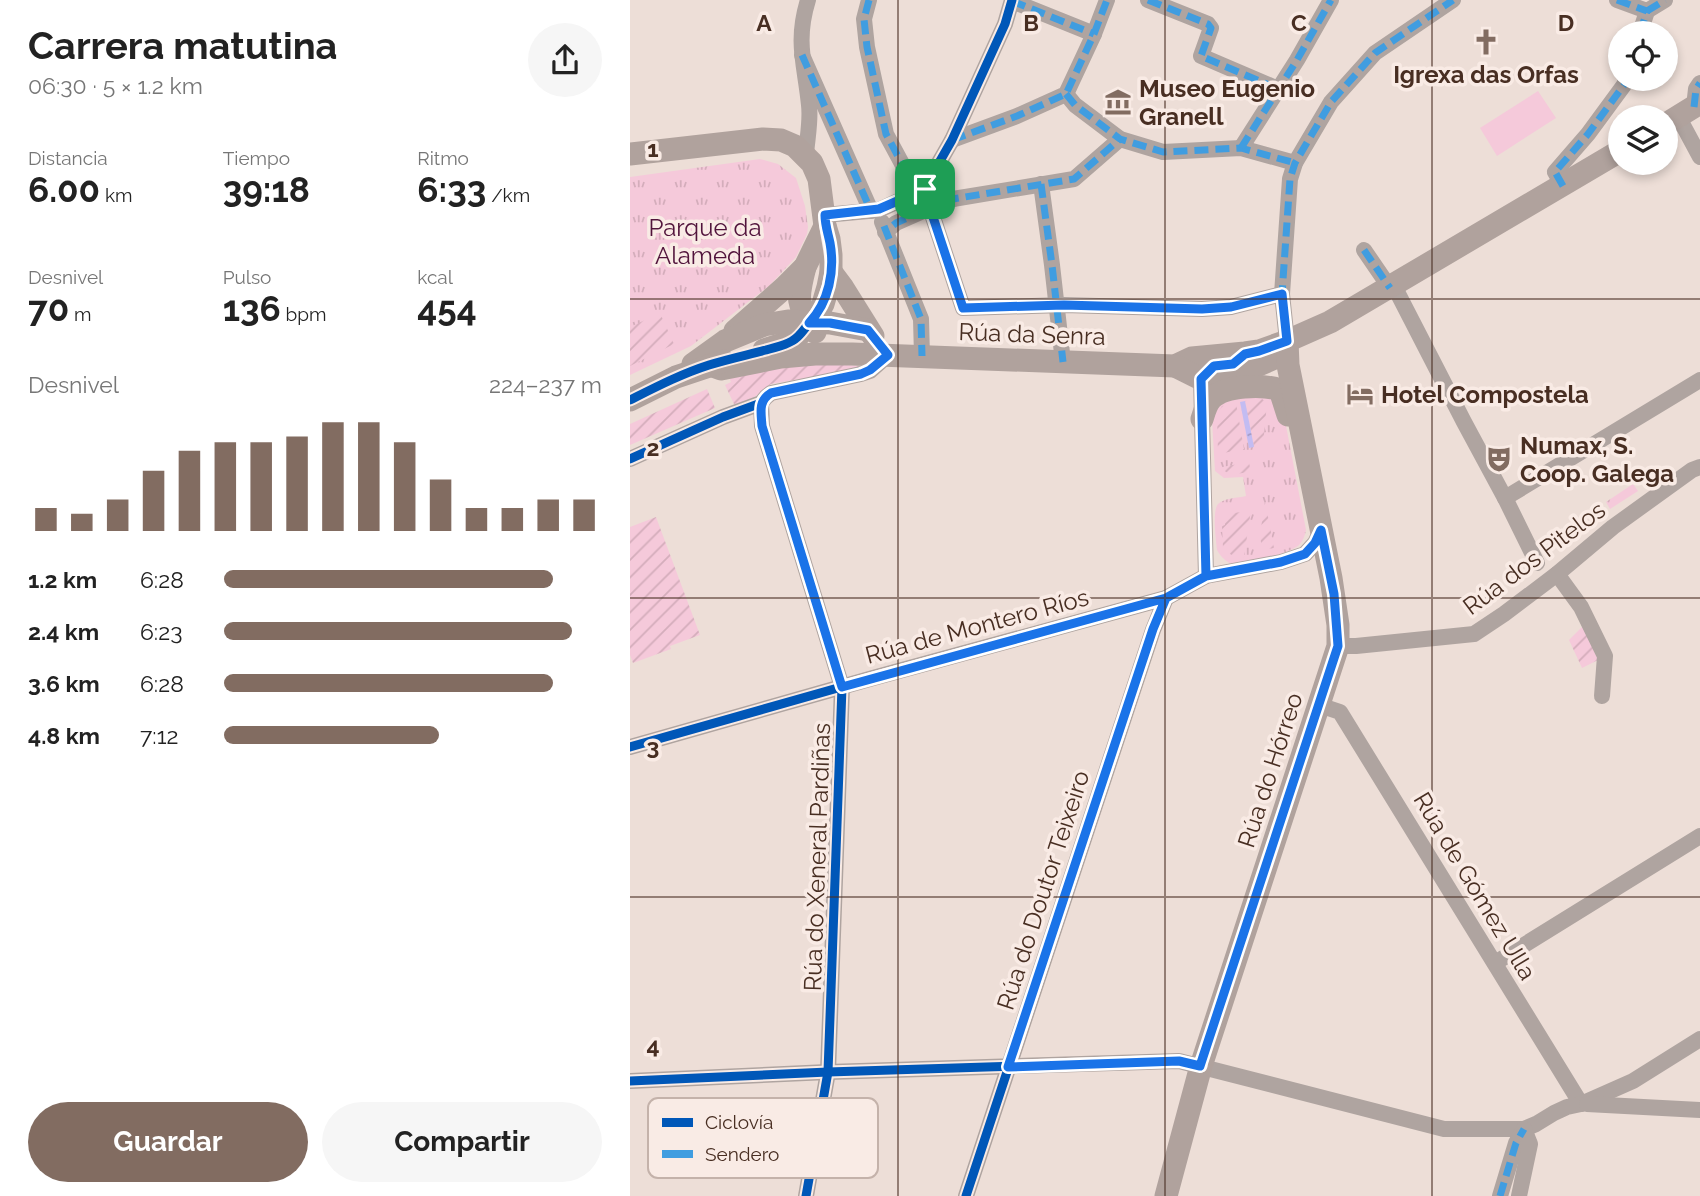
<!DOCTYPE html>
<html lang="es">
<meta charset="utf-8">
<style>
:root{--surface:#fff;--page:#f6f6f6;--text:#222;--muted:#767676;--accent:#826c61}
body{margin:0;font-family:Raleway,sans-serif;background:var(--page);color:var(--text);height:100vh;display:flex;flex-direction:column;font-size:26px;white-space:nowrap}
*{box-sizing:border-box;margin:0}
p{font-size:23px;color:var(--muted)}
.icon{flex:none;width:38px;height:38px;fill:none;stroke:currentColor;stroke-width:2;stroke-linecap:round;stroke-linejoin:round}
.map{position:relative;flex:1;overflow:hidden}
.details{display:flex;flex-direction:column;background:var(--surface);width:630px}
.details>*{flex:none}
.tools{position:absolute;left:978px;top:21px;display:grid;gap:14px}
.tools a{display:grid;place-items:center;width:70px;height:70px;border-radius:50%;background:var(--surface);box-shadow:0 4px 10px #0003;font-size:35px}
.pin{position:absolute;display:grid;place-items:center;width:60px;height:60px;color:#fff;margin:-30px;border-radius:14px;box-shadow:0 4px 10px #0006}
.round{display:grid;place-items:center;flex:none;width:74px;height:74px;border-radius:37px;background:var(--page)}
.summary{display:flex;align-items:center;justify-content:space-between;height:119px;padding:0 28px}
h1{font-size:38px;font-weight:700;line-height:52px}
.figures{display:grid;grid-template-columns:repeat(3,1fr);gap:10px;height:119px;padding:7px 28px}
.figures div{display:grid;align-content:center}
.figures b{font-size:35px;font-weight:700}
.figures small{font-size:19px;font-weight:400}
.figures p{font-size:19px}
.chart{height:196px;padding:14px 28px}
.chart p{display:flex;justify-content:space-between}
.chart svg{width:100%;height:126px;margin-top:7px;stroke:var(--accent);stroke-width:6}
.action{display:flex;gap:14px;margin-top:auto;padding:14px 28px}
.action a{flex:1;height:80px;border-radius:42px;background:var(--accent);color:#fff;font-size:28px;font-weight:700;line-height:80px;text-align:center}
.action a+a{background:var(--page);color:var(--text)}
ul{padding:0 28px;list-style:none;font-size:23px}
li{display:grid;grid-template-columns:112px 84px 1fr;align-items:center;height:52px}
li i{height:18px;border-radius:9px;background:var(--accent)}
main{display:flex;flex:1;min-height:0}
.map>svg:first-child{display:block}
</style>
<main>
<section class="details">
<div class="summary"><div><h1>Carrera matutina</h1><p>06:30 · 5 × 1.2 km</p></div><a class="round"><svg class="icon" aria-label="share" viewBox="0 0 24 24"><path d="M12 15V3M7 8l5-5 5 5M5 13v7h14v-7"/></svg></a></div>
<div class="figures">
<div><p>Distancia</p><b>6.00<small> km</small></b></div>
<div><p>Tiempo</p><b>39:18</b></div>
<div><p>Ritmo</p><b>6:33<small> /km</small></b></div>
</div>
<div class="figures">
<div><p>Desnivel</p><b>70<small> m</small></b></div>
<div><p>Pulso</p><b>136<small> bpm</small></b></div>
<div><p>kcal</p><b>454</b></div>
</div>
<div class="chart"><p><span>Desnivel</span>224–237 m</p>
<svg viewBox="0 0 160 44" preserveAspectRatio="none"><path d="M5 44V36M15 44V38M25 44V33M35 44V23M45 44V16M55 44V13M65 44V13M75 44V11M85 44V6M95 44V6M105 44V13M115 44V26M125 44V36M135 44V36M145 44V33M155 44V33"/></svg>
</div>
<ul>
<li><b>1.2 km</b>6:28<i style="width:87%"></i></li>
<li><b>2.4 km</b>6:23<i style="width:92%"></i></li>
<li><b>3.6 km</b>6:28<i style="width:87%"></i></li>
<li><b>4.8 km</b>7:12<i style="width:57%"></i></li>
</ul>
<div class="action"><a>Guardar</a><a>Compartir</a></div>
</section>
<div class="map">
<svg width="1070" height="1196" viewBox="0 0 1070 1196">
<defs>
<pattern id="grass-tufts" width="24" height="20" patternUnits="userSpaceOnUse" patternTransform="scale(1.75)"><rect width="24" height="20" fill="#f5c9da"/><path d="M3 7l-1-3M5 7V3M7 7l1-3M15 17l-1-3M17 17v-4M19 17l1-3" fill="none" stroke="#d4adbb"/></pattern>
<pattern id="garden-furrows" width="10" height="10" patternUnits="userSpaceOnUse" patternTransform="scale(1.75)"><rect width="10" height="10" fill="#f5c9da"/><path d="M-1 1l2-2M0 10L10 0M9 11l2-2" fill="none" stroke="#d4adbb"/></pattern>
<pattern id="water-ripples" width="26" height="14" patternUnits="userSpaceOnUse" patternTransform="scale(1.75)"><rect width="26" height="14" fill="#c3bcf2"/><path d="M2 4q2-2 4 0t4 0M15 11q2-2 4 0t4 0" fill="none" stroke="#a099c4"/></pattern>
</defs>
<rect width="100%" height="100%" fill="#edded7"/>
<g fill="url(#grass-tufts)">
<polygon points="130,159 148,164 166,178 175,206 178,227 177,234 166,257 139,286 61,346 0,375 0,177"/>
<path d="M633,391L653,410L676,530C675,535 673,541 669,545C664,551 618,565 609,565C600,566 591,558 587,550C586,540 582,511 588,504C594,498 608,498 616,496L613,477L594,478L585,471L582,420L588,404Z"/>
<polygon points="1003,484 1008,491 980,509 976,502"/>
</g>
<g fill="url(#garden-furrows)">
<polygon points="30,313 44,344 0,366 0,327"/>
<polygon points="190,363 230,366 228,369 141,384 113,406 104,404 95,385 101,382 96,371"/>
<polygon points="77,389 85,408 0,445 0,424"/>
<polygon points="631,398 637,403 633,445 624,447 615,401"/>
<polygon points="606,403 614,449 588,454 587,415 592,406"/>
<polygon points="619,462 621,474 619,474 618,472 601,475 593,470 592,467"/>
<polygon points="635,501 644,548 632,550 630,535"/>
<polygon points="621,510 614,557 605,558 593,548 592,526 595,525 594,515"/>
<polygon points="26,517 70,635 40,646 41,649 3,663 0,655 0,527"/>
<polygon points="954,625 968,660 952,668 939,640"/>
</g>
<polygon fill="#f5c9da" points="908,91 926,118 867,156 850,128"/>
<polygon fill="url(#water-ripples)" points="615,401 624,447 619,448 610,402"/>
<g fill="none" stroke-linecap="round" stroke-linejoin="round">
<g stroke="#afa4a0" stroke-width="16">
<polyline points="239,0 234,19 237,47 256,134 277,173 298,193 300,208 266,223 255,232"/>
<polyline points="518,0 578,24 581,28 571,56 648,89"/>
<polyline points="987,0 1017,11"/>
<polyline points="382,1 464,34"/>
<polyline points="1017,11 1035,0"/>
<polyline points="1010,33 1017,11"/>
<polyline points="172,55 241,211"/>
<polyline points="436,94 445,105 490,139 533,152 611,148 665,163"/>
<polyline points="1064,107 1066,89 1070,83"/>
<polyline points="1048,116 1070,157"/>
<polyline points="322,140 387,116 436,94 464,34 477,0"/>
<polyline points="611,148 667,60 701,0"/>
<path d="M176,155C177,139 181,121 179,105C175,64 165,42 178,0"/>
<polyline points="411,184 422,265 433,362"/>
<polyline points="933,186 925,172 958,134 994,85 996,79"/>
<polyline points="314,197 323,199 444,179 490,139"/>
<polyline points="323,199 300,208 333,308 434,305 572,309 601,307 652,294"/>
<polyline points="195,215 249,210 294,189 322,140 375,24 382,0"/>
<polyline points="252,222 291,319 292,356"/>
<polyline points="734,250 760,288"/>
<polyline points="764,286 834,422 876,500 907,563"/>
<polyline points="657,341 652,294 660,179 665,163 701,102 745,53 823,0"/>
<polyline points="571,379 576,576"/>
<polyline points="131,403 132,426 212,687 198,1072 176,1196"/>
<polyline points="0,459 93,417 131,403 136,397 141,393 231,374 240,371 258,355"/>
<polyline points="875,498 1070,380"/>
<polyline points="927,574 951,607 975,656 972,696"/>
<polyline points="708,646 726,646 844,634 874,614 927,574 983,527 1062,470 1070,467"/>
<polyline points="689,705 710,712 951,1104"/>
<polyline points="0,747 243,678 536,598 576,576 651,562 675,554 685,543 691,530"/>
<polyline points="865,963 1070,836"/>
<polyline points="0,1081 198,1072 549,1061 814,1129 894,1129 906,1124 924,1113 937,1107 951,1104 1003,1081 1070,1039"/>
<polyline points="957,1104 1070,1110"/>
<polyline points="336,1196 523,630 536,598"/>
<polyline points="870,1196 886,1143 894,1129"/>
<polyline points="889,1196 900,1144 894,1129"/>
</g>
<g stroke="#b0a29d" stroke-width="23">
<polyline points="1036,124 1070,103"/>
<polyline points="0,154 133,139 151,140 165,146 182,163 189,179 195,226 199,239 201,255 201,272 198,287 193,304 188,313 169,335 162,341 134,350"/>
<path d="M175,267C166,302 167,302 185,332"/>
<polyline points="201,272 213,288 243,336"/>
<polyline points="105,331 155,287 175,267 195,226"/>
<polyline points="63,364 95,341 134,325 158,321 200,323 238,330"/>
<polyline points="80,365 91,369 151,357 185,354 222,354 545,366 562,358 615,353 629,351 657,341 700,322 990,151"/>
<polyline points="545,366 571,379 617,370 647,357"/>
<polyline points="0,400 46,377 94,361"/>
<path d="M572,419C574,413 576,404 581,399C594,385 633,384 650,390L658,415"/>
<polyline points="536,1196 571,1066 708,646 708,625 701,578 658,365 657,341"/>
</g>
<g stroke="#409de0" stroke-width="7" stroke-dasharray="14 7" stroke-linecap="butt">
<polyline points="239,0 234,19 237,47 256,134 277,173 298,193 300,208 266,223 255,232"/>
<polyline points="518,0 578,24 581,28 571,56 648,89"/>
<polyline points="987,0 1017,11"/>
<polyline points="382,1 464,34"/>
<polyline points="1017,11 1035,0"/>
<polyline points="1010,33 1017,11"/>
<polyline points="172,55 241,211"/>
<polyline points="436,94 445,105 490,139 533,152 611,148 665,163"/>
<polyline points="1064,107 1066,89 1070,83"/>
<polyline points="322,140 387,116 436,94 464,34 477,0"/>
<polyline points="611,148 667,60 701,0"/>
<polyline points="411,184 422,265 433,362"/>
<polyline points="933,186 925,172 958,134 994,85 996,79"/>
<polyline points="315,197 323,199 444,179 490,139"/>
<polyline points="323,199 300,208 333,308 434,305 572,309 601,307 652,294"/>
<polyline points="254,226 291,319 292,356"/>
<polyline points="734,250 760,288"/>
<polyline points="657,341 652,294 660,179 665,163 701,102 745,53 823,0"/>
<polyline points="870,1196 886,1143 894,1129"/>
</g>
<g stroke="#f9ebe5" stroke-width="13">
<g id="cycleway">
<path d="M0,400C26,387 51,374 79,365C98,359 117,355 136,350C145,347 154,346 162,341C170,337 174,329 180,322C192,307 198,292 201,273C203,253 195,235 195,215L249,210L294,189L322,140L375,24L382,0"/>
<polyline points="0,459 93,417 131,403 132,426 212,687 198,1072 176,1196"/>
<polyline points="0,747 243,678 536,598"/>
<polyline points="0,1081 198,1072 549,1061 571,1066"/>
<polyline points="336,1196 523,630 536,598"/>
</g>
</g>
<use href="#cycleway" stroke="#0057b8" stroke-width="9"/>
</g>
<g fill="none" stroke-linecap="round" stroke-linejoin="round">
<g stroke="#fff" stroke-width="14">
<path id="route" d="M295,189L249,209L195,215C195,225 198,233 200,243C205,271 199,302 179,323H200L238,330L258,355L240,370L231,374L141,393C128,401 131,412 132,426L212,687L536,598L576,576L651,562L675,554L685,543L691,530L704,594L708,646L570,1066L549,1061L378,1067L523,629L536,598L576,576L571,379L584,366L603,364L615,354L629,351L657,341L652,294L601,307L572,309L434,305L333,308L300,208L298,193L295,189"/>
</g>
<use href="#route" stroke="#1a73e8" stroke-width="9"/>
</g>
<path fill="none" stroke="#482e22" stroke-width="2" stroke-opacity="0.55" d="M268,0V1196M535,0V1196M802,0V1196M0,299H1070M0,598H1070M0,897H1070"/>
<defs>
<g id="church-bare" transform="scale(2.1)"><path d="M-1.2-6h2.4v3.5h3.3v2.4h-3.3V6h-2.4V-.1h-3.3v-2.4h3.3Z" fill="#826c61" stroke="#f9ebe5" stroke-width="2.5" paint-order="stroke"/></g>
<g id="museum-bare" transform="scale(2.1)"><path d="M0-6L6-3V-2H-6V-3ZM-5-1h2V3h-2ZM-1-1h2V3h-2ZM3-1h2V3H3ZM-6 4H6V6H-6Z" fill="#826c61" stroke="#f9ebe5" stroke-width="2.5" paint-order="stroke"/></g>
<g id="hotel-bare" transform="scale(2.1)"><path d="M-6-4.5h1.5V1H6V5H4.5V3h-9V5H-6ZM-4 0a1.8 1.8 0 1 1 3.6 0ZM.5 0V-2.5h3Q6-2.5 6 0Z" fill="#826c61" stroke="#f9ebe5" stroke-width="2.5" paint-order="stroke"/></g>
<g id="theatre-bare" transform="scale(2.1)"><path d="M-5-5.5Q0-4 5-5.5V0Q5 5 0 6Q-5 5-5 0ZM-3.3-2.5H-1v1.5H-3.3ZM1-2.5H3.3v1.5H1ZM-2.8 1Q0 5.5 2.8 1Z" fill="#826c61" stroke="#f9ebe5" stroke-width="2.5" paint-order="stroke"/></g>
</defs>
<g fill-rule="evenodd">
<use href="#church-bare" x="856" y="42"/>
<use href="#museum-bare" x="488" y="102"/>
<use href="#hotel-bare" x="730" y="394"/>
<use href="#theatre-bare" x="869" y="459"/>
</g>
<g text-anchor="middle" dominant-baseline="central" stroke-width="7" stroke-linejoin="round" paint-order="stroke">
<g font-size="24" font-weight="bold" fill="#482e22" stroke="#f9ebe5" text-anchor="start">
<text x="856" y="74" text-anchor="middle">Igrexa das Orfas</text>
<text x="509" y="88">Museo Eugenio<tspan x="509" dy="28">Granell</tspan></text>
<text x="751" y="394">Hotel Compostela</text>
<text x="890" y="445">Numax, S.<tspan x="890" dy="28">Coop. Galega</tspan></text>
</g>
<g font-size="24" fill="#51133b" stroke="#f9ebe5">
<text x="75" y="227">Parque da<tspan x="75" dy="28">Alameda</tspan></text>
</g>
<g font-size="24" fill="#482e22" stroke="#f9ebe5">
<text transform="translate(402 334) rotate(2)">Rúa da Senra</text>
<text transform="translate(904 558) rotate(-37)">Rúa dos Pitelos</text>
<text transform="translate(347 626) rotate(-15)">Rúa de Montero Ríos</text>
<text transform="translate(640 770) rotate(-72)">Rúa do Hórreo</text>
<text transform="translate(187 857) rotate(-88)">Rúa do Xeneral Pardiñas</text>
<text transform="translate(845 886) rotate(59)">Rúa de Gómez Ulla</text>
<text transform="translate(413 890) rotate(-72)">Rúa do Doutor Teixeiro</text>
</g>
</g>
<rect x="18" y="1098" width="230" height="80" rx="10" fill="#f9ebe5" stroke="#c4b2aa" stroke-width="2"/>
<rect x="32" y="1118" width="31" height="9" fill="#0057b8"/>
<rect x="32" y="1150" width="31" height="8" fill="#409de0"/>
<g font-size="19" fill="#482e22">
<text x="75" y="1129">Ciclovía</text>
<text x="75" y="1161">Sendero</text>
</g>
<g font-size="23" text-anchor="middle" font-weight="bold" fill="#482e22" stroke="#f9ebe5" stroke-width="7" stroke-linejoin="round" paint-order="stroke">
<text x="134" y="31">A</text>
<text x="401" y="31">B</text>
<text x="669" y="31">C</text>
<text x="936" y="31">D</text>
<text x="23" y="157">1</text>
<text x="23" y="456">2</text>
<text x="23" y="755">3</text>
<text x="23" y="1054">4</text>
</g>
</svg>
<div class="tools">
<a><svg class="icon" aria-label="locate" viewBox="0 0 24 24"><circle cx="12" cy="12" r="6"/><path d="M12 2v4M12 18v4M2 12h4M18 12h4"/></svg></a>
<a><svg class="icon" aria-label="layers" viewBox="0 0 24 24"><path d="M12 4l9 5-9 5-9-5zM3 14l9 5 9-5"/></svg></a>
</div>
<div class="pin" style="left:295px;top:189px;background:#1e9e55"><svg class="icon" aria-label="arrive" viewBox="0 0 24 24"><path d="M6 21V4h12l-3 4 3 4H6"/></svg></div>
</div>
</main>
